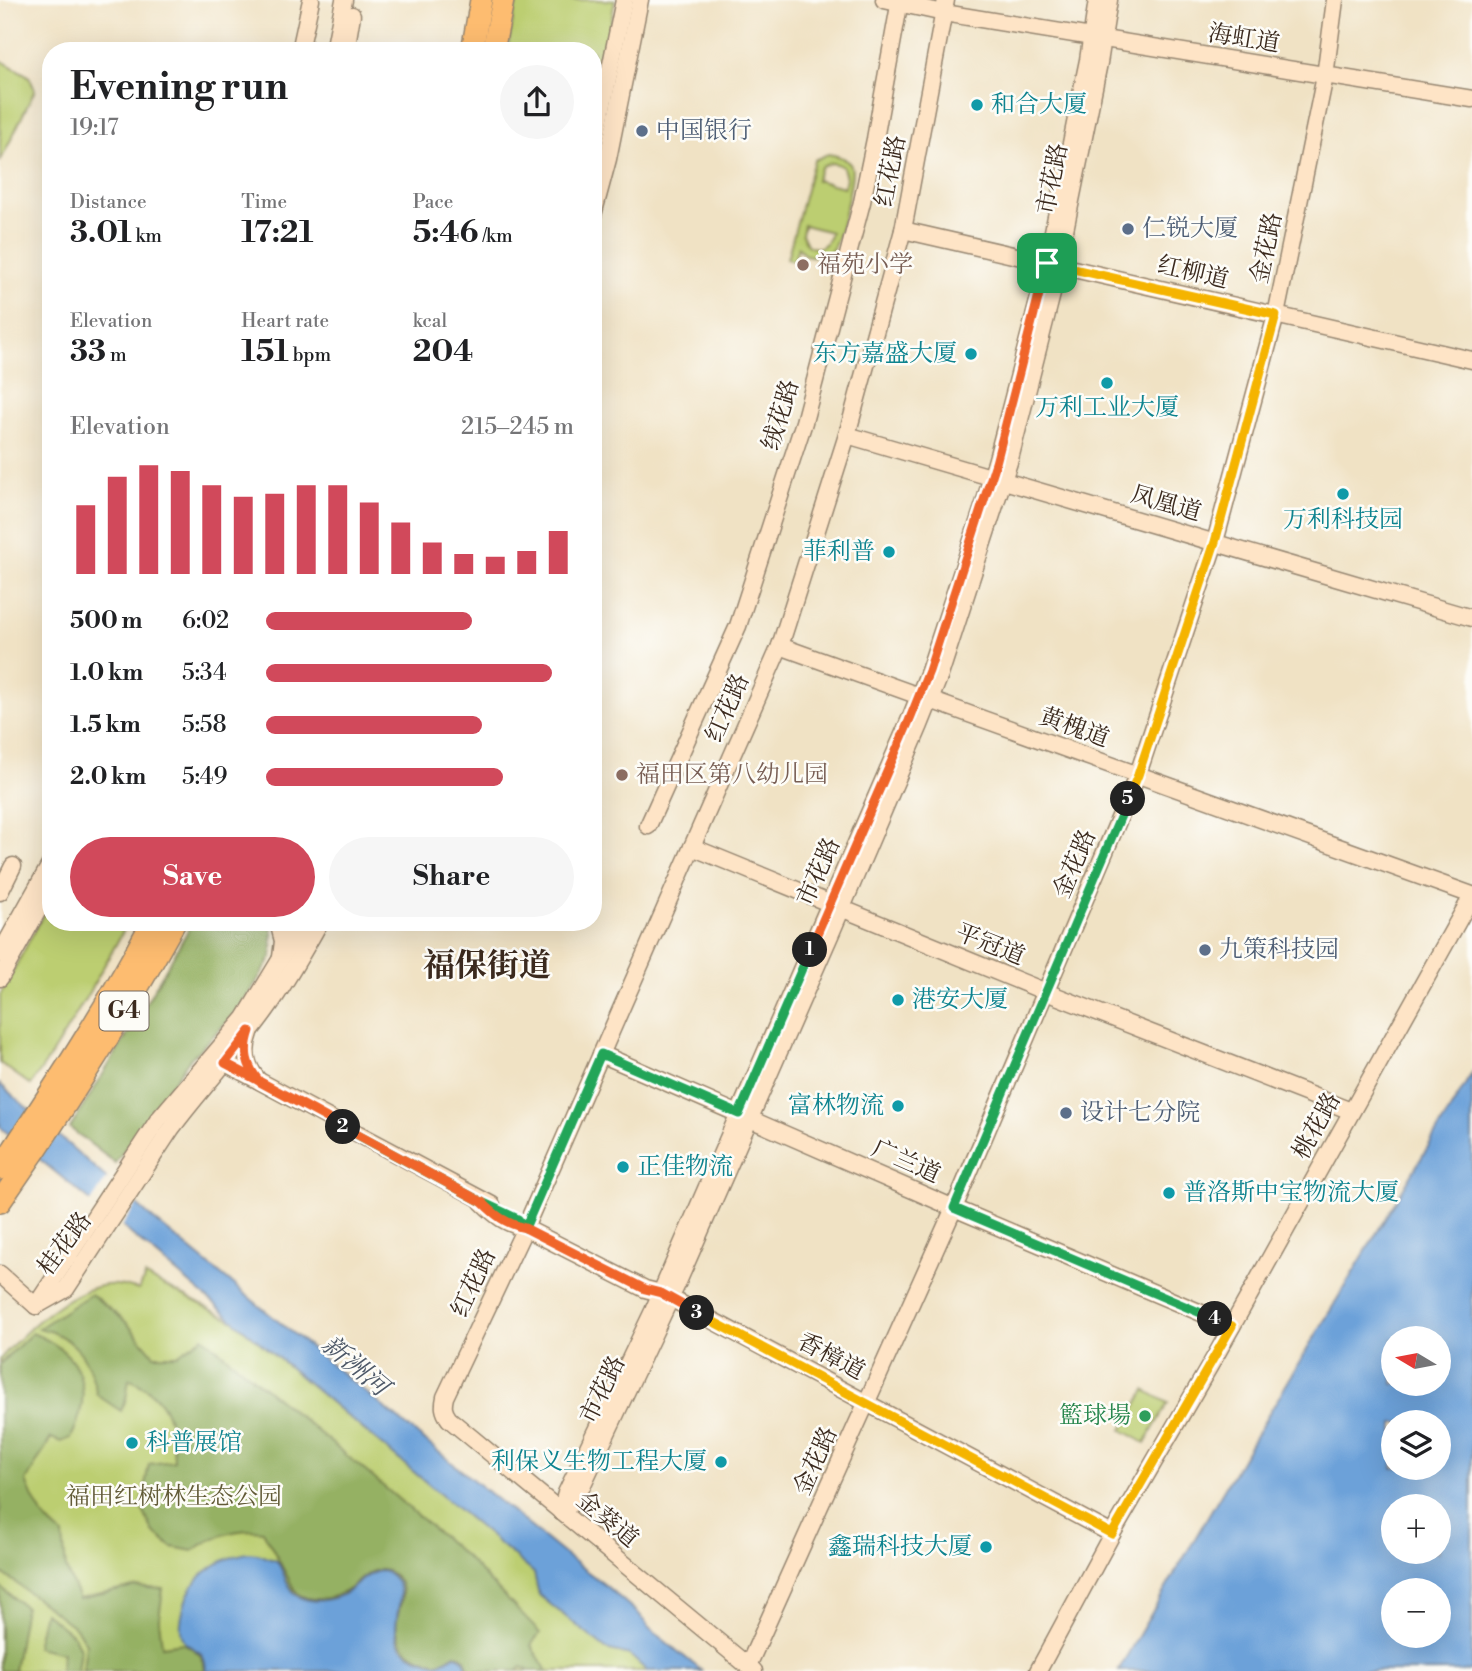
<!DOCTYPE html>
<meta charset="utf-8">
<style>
:root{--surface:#fff;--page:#f6f6f6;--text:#202124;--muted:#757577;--accent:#d1495b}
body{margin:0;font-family:"Libre Bodoni","Noto Serif SC",serif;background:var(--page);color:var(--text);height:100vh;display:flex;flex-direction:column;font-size:26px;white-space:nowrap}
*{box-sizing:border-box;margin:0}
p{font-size:23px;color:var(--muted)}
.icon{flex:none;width:38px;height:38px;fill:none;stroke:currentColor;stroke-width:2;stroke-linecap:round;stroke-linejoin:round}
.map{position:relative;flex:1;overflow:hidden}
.drawer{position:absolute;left:42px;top:42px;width:560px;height:889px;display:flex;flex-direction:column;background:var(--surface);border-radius:28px;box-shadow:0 7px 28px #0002}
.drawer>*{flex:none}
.needle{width:46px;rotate:280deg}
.buttons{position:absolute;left:1381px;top:1326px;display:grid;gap:14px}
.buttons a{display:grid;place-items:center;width:70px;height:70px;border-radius:50%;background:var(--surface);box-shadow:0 7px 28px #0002;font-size:35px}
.pin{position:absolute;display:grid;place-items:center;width:60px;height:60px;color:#fff;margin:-30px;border-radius:14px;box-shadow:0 4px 10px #0006}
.km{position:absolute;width:35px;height:35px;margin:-18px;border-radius:50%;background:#222;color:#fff;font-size:19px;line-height:35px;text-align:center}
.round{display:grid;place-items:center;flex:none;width:74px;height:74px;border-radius:37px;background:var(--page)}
.headline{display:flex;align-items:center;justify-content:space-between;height:119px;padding:0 28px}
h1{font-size:38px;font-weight:700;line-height:52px}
.figures{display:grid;grid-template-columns:repeat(3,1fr);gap:10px;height:119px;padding:7px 28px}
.figures div{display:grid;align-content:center}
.figures b{font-size:30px;font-weight:700}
.figures small{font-size:19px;font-weight:400}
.figures p{font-size:19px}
.chart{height:196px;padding:14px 28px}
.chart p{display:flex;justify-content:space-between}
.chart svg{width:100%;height:126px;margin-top:7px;stroke:var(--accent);stroke-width:6}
.action{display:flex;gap:14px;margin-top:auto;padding:14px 28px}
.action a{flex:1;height:80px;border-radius:42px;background:var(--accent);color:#fff;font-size:28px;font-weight:700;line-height:80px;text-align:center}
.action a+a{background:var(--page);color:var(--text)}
ul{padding:0 28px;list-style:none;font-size:23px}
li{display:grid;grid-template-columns:112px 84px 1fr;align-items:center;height:52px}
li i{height:18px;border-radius:9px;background:var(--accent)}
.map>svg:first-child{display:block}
</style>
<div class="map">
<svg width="1472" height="1671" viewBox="0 0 1472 1671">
<rect width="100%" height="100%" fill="#fdfcf7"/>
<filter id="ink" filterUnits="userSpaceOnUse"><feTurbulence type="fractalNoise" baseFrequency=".0143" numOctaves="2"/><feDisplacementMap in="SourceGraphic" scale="14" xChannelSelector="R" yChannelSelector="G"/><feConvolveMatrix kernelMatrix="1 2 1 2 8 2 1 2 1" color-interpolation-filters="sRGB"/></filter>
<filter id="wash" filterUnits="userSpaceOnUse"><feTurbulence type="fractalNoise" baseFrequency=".00686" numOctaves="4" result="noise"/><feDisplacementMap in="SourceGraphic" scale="28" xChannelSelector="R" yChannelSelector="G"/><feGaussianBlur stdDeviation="1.57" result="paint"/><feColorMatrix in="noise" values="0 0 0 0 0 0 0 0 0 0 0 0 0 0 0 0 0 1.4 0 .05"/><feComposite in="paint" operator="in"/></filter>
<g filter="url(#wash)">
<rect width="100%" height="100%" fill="#f0e2c4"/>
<g fill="#bcce71" stroke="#7c7c48" stroke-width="2" fill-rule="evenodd">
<polygon points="517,0 615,0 593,120 593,51 507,51"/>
<polygon points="0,60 29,76 35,90 0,162"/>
<path d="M828,154C837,156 846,157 851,166C855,176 839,243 831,251C824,258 814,257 805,255L798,247L794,261L787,259L814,160ZM831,163L837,164L843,167L846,178L844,187L816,180L821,167ZM804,225L831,232C828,245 819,252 807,245L802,234Z"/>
<path d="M51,900V922H128C98,978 67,1033 31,1085L0,1063V995Z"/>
<path d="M145,1276L234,1321L534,1573L539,1595L606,1649L630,1655L647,1671H0V1359C25,1331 68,1289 107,1285C117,1284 129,1287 139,1290Z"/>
<polygon points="1145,1390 1168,1403 1145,1443 1122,1430"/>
</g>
<g fill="#95b163" stroke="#686e40" stroke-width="2">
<polygon points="193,922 264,922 272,927 272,957 239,1010 189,1060 115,1163 70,1128 135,1022"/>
<path d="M91,1294L126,1322L154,1355H177L203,1337L369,1474L466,1557L540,1633L531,1645L547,1671H527V1669L522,1667L517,1671H469C466,1661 466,1655 455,1654L440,1663C415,1659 393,1647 397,1618C399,1609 403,1600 402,1591C401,1580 392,1570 381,1570C368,1570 358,1581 349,1589C337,1597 315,1603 302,1596C300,1596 295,1590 294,1589L263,1531C237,1528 214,1535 193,1551L172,1547L153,1532L141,1506L149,1464L174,1461C172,1421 169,1397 129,1379L126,1399L121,1411L97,1395C89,1359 78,1338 39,1328Z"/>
<path d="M32,1333C84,1353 94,1390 71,1438L61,1442L51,1438L26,1481C34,1502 44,1523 63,1535L66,1569L79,1599L134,1587L163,1589L159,1619L162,1646L183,1643C196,1650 204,1655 205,1671H83L86,1644L77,1629L0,1571V1364Z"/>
<polygon points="0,1587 25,1607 14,1671 0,1671"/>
<polygon points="44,1612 74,1636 80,1649 77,1671 60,1671 63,1653 36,1647"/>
</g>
<g fill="#6ca1d9" stroke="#54667c" stroke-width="2" fill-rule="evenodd">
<path d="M1472,1073V1671H1118L1215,1504ZM1393,1339H1438V1384H1393ZM1393,1423H1438V1468H1393ZM1393,1507H1438V1552H1393ZM1393,1591H1438V1636H1393Z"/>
<polygon points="0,1084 154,1220 564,1554 605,1585 640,1615 649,1628 702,1671 647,1671 630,1655 606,1649 539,1595 534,1573 124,1228 0,1127"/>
<path d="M247,1553L258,1554L277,1561C284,1572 288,1591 300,1597C313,1604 336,1600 347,1592C360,1583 377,1561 393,1577C416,1599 370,1642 421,1659C442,1666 436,1665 455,1655C465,1657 465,1662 468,1671H206C205,1644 189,1653 183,1638C179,1630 181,1620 183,1611C189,1578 216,1559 247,1553Z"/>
</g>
<polygon fill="#f0e2c4" points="109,1175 139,1201 120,1229 90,1204"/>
</g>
<g filter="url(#ink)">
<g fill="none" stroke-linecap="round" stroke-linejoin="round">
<g stroke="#968671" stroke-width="19">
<g id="secondary">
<polyline points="884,0 944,13 1472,99"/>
<polyline points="300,51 311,0"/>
<polyline points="334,51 344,0"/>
<polyline points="346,51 352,15"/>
<polyline points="593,153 624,0"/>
<polyline points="593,215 608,159 640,0"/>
<polyline points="903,230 1472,360"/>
<polyline points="847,435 1472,618"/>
<polyline points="780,646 1472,895"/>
<polyline points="648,826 738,626 804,422 862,202 875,139 900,0"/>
<polyline points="692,847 1046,992 1351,1111"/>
<polyline points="0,892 13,866"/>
<polyline points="278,922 283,941 281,957"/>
<polyline points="0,954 51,863"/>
<polyline points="0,978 51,887"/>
<path d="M250,1033C243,1051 246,1066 258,1080"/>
<polyline points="601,1054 954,1208 1232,1326"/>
<polyline points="218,1059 492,1205"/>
<path d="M482,1202C496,1216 505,1223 525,1228L645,1289L661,1293L1112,1534"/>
<polyline points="0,1274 36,1306"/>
<polyline points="39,1301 158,1120 245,1018 303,922"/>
<path d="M36,1306L66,1289L171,1129C202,1087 239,1049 269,1006C288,979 304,950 320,922"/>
<polyline points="561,1512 575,1501 678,1282 832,931 920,725 940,675 1010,459 1052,294 1099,63 1109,0"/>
<polyline points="561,1512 566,1493 653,1311 909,721 929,671 984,504 998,455 1041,290 1088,60 1097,0"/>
<polyline points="748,1666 954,1208 1138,774 1215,542 1276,315 1325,76 1335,0"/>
<path d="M754,1671L449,1419C443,1411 443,1406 445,1397L525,1228L780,646L847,435L903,230L946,0"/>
<polyline points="1038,1671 1112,1534 1216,1355 1472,896"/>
</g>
</g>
<g stroke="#968671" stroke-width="24">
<g id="highway">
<polyline points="472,51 481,0"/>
<polyline points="493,51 503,0"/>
<path d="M0,1169C53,1089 107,1008 152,922"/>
<path d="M0,1202C63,1112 122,1019 175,922"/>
</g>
</g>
<use href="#secondary" stroke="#fee4c6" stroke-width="16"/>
<use href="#highway" stroke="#fdbc70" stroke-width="21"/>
</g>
</g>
<g fill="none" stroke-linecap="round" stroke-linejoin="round" filter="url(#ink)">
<g stroke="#fff" stroke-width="14">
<polyline id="split-1" points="810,950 909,721 929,671 996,463 1047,263"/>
</g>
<g stroke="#fff" stroke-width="14">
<polyline id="split-2" points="343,1127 482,1202 518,1219 525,1228 601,1054 739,1114 810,950"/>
</g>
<g stroke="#fff" stroke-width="14">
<path id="split-3" d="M343,1127C304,1105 265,1084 225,1063L250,1031C243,1051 246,1066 260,1082L482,1202C496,1216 505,1223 525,1228L645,1289L661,1293L697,1313"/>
</g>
<g stroke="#fff" stroke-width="14">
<polyline id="split-4" points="697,1313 1112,1534 1232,1326 1215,1319"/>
</g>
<g stroke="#fff" stroke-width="14">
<polyline id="split-5" points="1128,799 954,1208 1215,1319"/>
</g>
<g stroke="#fff" stroke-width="14">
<polyline id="split-6" points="1047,263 1276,315 1215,542 1138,775 1128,799"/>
</g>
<use href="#split-1" stroke="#f0652b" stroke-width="9"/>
<use href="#split-2" stroke="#22a559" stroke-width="9"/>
<use href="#split-3" stroke="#f0652b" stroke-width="9"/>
<use href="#split-4" stroke="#f5b400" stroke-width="9"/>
<use href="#split-5" stroke="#22a559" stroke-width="9"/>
<use href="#split-6" stroke="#f5b400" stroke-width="9"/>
</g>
<g fill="#0f9aa8" stroke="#fdfcf7" stroke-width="2.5">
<circle cx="977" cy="105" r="7"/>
<circle cx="971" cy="354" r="7"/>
<circle cx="1107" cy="383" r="7"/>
<circle cx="1343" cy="494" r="7"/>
<circle cx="889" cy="552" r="7"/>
<circle cx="898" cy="1000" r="7"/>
<circle cx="898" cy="1106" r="7"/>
<circle cx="623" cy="1167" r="7"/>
<circle cx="1169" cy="1193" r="7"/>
<circle cx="132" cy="1443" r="7"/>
<circle cx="721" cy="1462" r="7"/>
<circle cx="986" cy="1547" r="7"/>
</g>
<g fill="#5c6f8a" stroke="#fdfcf7" stroke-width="2.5">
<circle cx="642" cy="131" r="7"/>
<circle cx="1128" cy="229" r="7"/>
<circle cx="1205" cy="950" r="7"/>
<circle cx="1066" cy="1113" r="7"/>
</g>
<g fill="#8d6e63" stroke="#fdfcf7" stroke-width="2.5">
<circle cx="803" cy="265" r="7"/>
<circle cx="622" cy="775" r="7"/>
</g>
<circle fill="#2e9e5b" stroke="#fdfcf7" stroke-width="2.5" cx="1145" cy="1416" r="7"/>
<g text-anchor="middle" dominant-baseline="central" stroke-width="5" stroke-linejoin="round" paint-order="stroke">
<rect fill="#fdfcf7" stroke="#75695f" stroke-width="2" x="99.5" y="991.5" width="49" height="39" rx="5"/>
<g font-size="23" font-weight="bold" fill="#3b2a1e">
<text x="124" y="1011">G4</text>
</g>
<g font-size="24" fill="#3b2a1e" stroke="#fdfcf7">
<text transform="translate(1244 39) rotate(9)">海虹道</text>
<text transform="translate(891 171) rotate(-79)">红花路</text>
<text transform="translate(1053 179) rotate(-79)">市花路</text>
<text transform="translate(1267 248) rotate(-78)">金花路</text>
<text transform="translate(1193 273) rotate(13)">红柳道</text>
<text transform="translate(781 415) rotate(-73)">绒花路</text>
<text transform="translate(1166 504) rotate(16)">凤凰道</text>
<text transform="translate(728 708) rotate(-66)">红花路</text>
<text transform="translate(1074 728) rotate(20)">黄槐道</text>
<text transform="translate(1075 864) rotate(-67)">金花路</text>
<text transform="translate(819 872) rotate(-66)">市花路</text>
<text transform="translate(990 945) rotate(22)">平冠道</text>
<text transform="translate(1317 1126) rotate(-61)">桃花路</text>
<text transform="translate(906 1162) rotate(24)">广兰道</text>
<text transform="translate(65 1244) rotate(-53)">桂花路</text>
<text transform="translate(474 1283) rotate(-65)">红花路</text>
<text transform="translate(831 1357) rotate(28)">香樟道</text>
<text transform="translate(603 1390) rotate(-64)">市花路</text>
<text transform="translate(816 1461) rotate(-66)">金花路</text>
<text transform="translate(607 1520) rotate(40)">金葵道</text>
</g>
<g font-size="24" fill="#0d838f" stroke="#fdfcf7" text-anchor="start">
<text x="991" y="105">和合大厦</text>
<text x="957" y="354" text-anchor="end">东方嘉盛大厦</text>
<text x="1107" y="408" text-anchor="middle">万利工业大厦</text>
<text x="1343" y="520" text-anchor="middle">万利科技园</text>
<text x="875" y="552" text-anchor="end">菲利普</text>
<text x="912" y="1000">港安大厦</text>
<text x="884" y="1106" text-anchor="end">富林物流</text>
<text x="637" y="1167">正佳物流</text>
<text x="1183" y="1193">普洛斯中宝物流大厦</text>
<text x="146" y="1443">科普展馆</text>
<text x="707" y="1462" text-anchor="end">利保义生物工程大厦</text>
<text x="972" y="1547" text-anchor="end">鑫瑞科技大厦</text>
</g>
<g font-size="24" fill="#4e5e75" stroke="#fdfcf7" text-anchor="start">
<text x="656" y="131">中国银行</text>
<text x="1142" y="229">仁锐大厦</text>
<text x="1219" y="950">九策科技园</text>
<text x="1080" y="1113">设计七分院</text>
</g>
<g font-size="24" fill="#785e54" stroke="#fdfcf7" text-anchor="start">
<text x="817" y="265">福苑小学</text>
<text x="636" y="775">福田区第八幼儿园</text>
</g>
<g font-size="24" fill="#27864d" stroke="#fdfcf7" text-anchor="end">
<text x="1131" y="1416">籃球場</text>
</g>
<g font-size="24" fill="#625b37" stroke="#fdfcf7">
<text x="174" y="1497">福田红树林生态公园</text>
</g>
<g font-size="26" font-style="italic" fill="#4f5a69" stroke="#fdfcf7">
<text transform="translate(355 1366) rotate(40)">新洲河</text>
</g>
<g font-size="32" font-weight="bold" fill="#3b2a1e" stroke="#fdfcf7">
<text x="487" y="966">福保街道</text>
</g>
</g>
</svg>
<div class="buttons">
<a><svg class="needle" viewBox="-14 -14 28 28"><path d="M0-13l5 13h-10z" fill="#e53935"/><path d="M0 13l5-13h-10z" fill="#757577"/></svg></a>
<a><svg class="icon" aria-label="layers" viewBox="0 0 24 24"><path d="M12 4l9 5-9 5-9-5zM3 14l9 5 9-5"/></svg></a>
<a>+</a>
<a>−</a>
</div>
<div class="pin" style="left:1047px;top:263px;background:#1e9e55"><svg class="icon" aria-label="arrive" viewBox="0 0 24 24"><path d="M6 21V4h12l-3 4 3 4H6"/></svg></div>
<b class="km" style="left:810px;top:950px">1</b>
<b class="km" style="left:343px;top:1127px">2</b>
<b class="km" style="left:697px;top:1313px">3</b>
<b class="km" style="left:1215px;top:1319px">4</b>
<b class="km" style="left:1128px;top:799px">5</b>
<section class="drawer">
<div class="headline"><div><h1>Evening run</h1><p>19:17</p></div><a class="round"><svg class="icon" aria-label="share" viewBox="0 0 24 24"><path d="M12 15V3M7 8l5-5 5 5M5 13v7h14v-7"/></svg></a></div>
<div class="figures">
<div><p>Distance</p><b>3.01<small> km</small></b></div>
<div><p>Time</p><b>17:21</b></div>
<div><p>Pace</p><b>5:46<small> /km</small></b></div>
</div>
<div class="figures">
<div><p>Elevation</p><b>33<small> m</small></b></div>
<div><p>Heart rate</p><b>151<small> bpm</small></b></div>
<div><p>kcal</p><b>204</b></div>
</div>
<div class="chart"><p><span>Elevation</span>215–245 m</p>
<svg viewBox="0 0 160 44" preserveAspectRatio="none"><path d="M5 44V20M15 44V10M25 44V6M35 44V8M45 44V13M55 44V17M65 44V16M75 44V13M85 44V13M95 44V19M105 44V26M115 44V33M125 44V37M135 44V38M145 44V36M155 44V29"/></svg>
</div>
<ul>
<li><b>500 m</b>6:02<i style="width:67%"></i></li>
<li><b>1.0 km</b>5:34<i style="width:93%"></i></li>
<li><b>1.5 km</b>5:58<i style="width:70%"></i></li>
<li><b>2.0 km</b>5:49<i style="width:77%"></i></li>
</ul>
<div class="action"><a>Save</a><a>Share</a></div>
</section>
</div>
